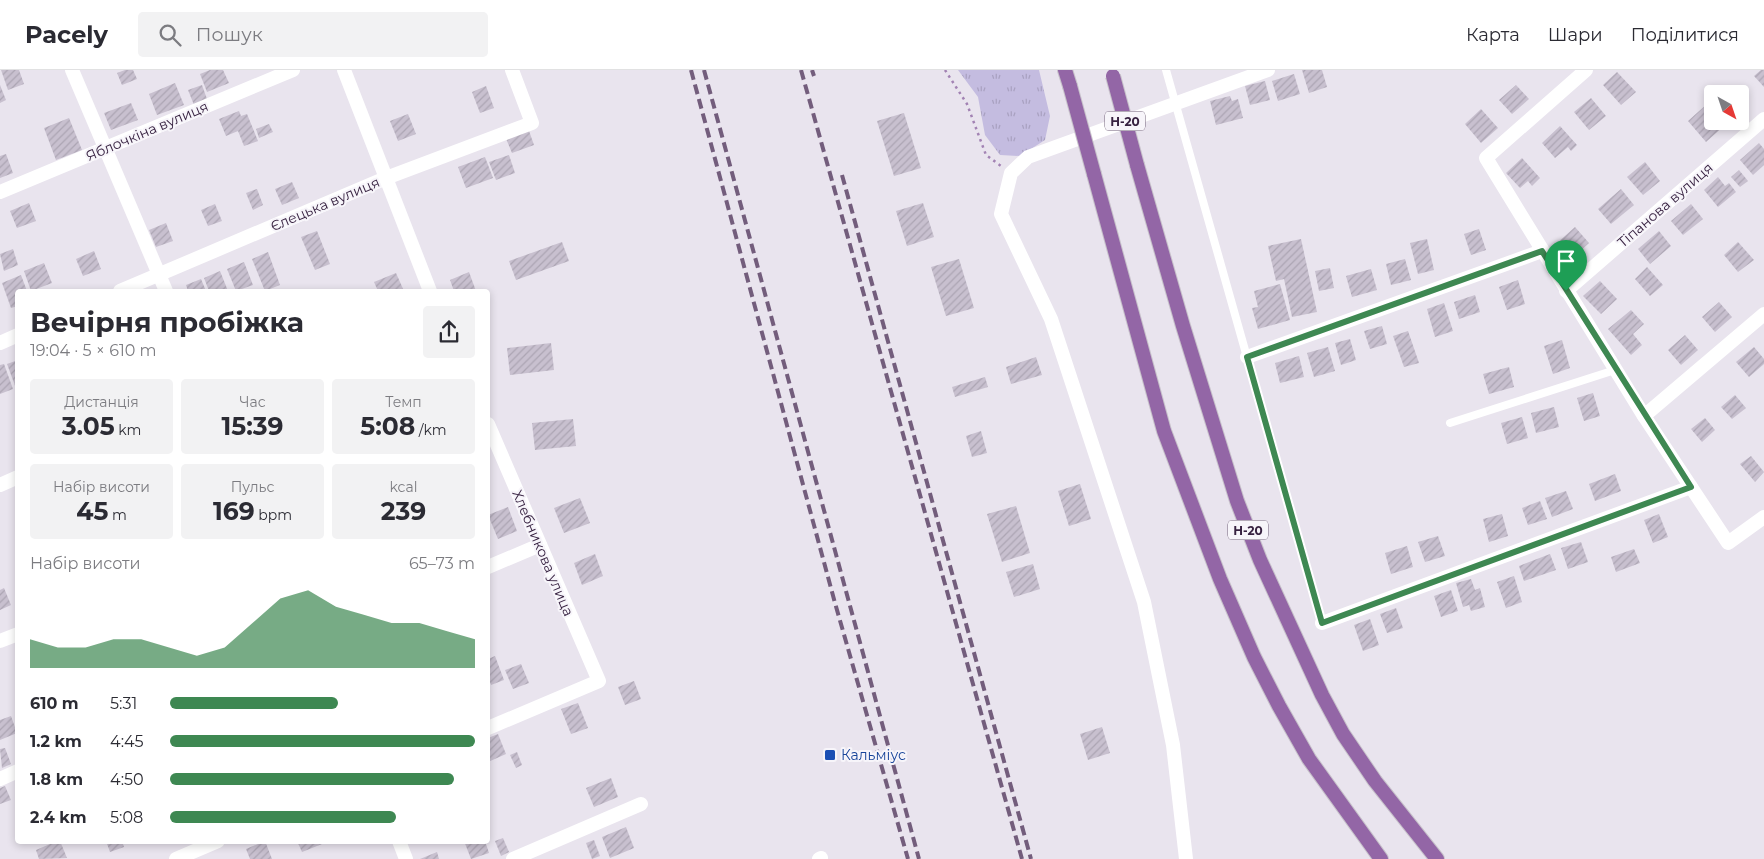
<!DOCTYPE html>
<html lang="uk">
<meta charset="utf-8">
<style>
:root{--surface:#fff;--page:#f2f2f3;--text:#2b2b33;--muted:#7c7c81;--line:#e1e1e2;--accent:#3e8852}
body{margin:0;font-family:Montserrat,sans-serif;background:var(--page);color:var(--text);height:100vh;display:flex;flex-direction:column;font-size:19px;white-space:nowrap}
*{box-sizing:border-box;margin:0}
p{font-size:16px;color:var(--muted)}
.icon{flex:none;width:28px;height:28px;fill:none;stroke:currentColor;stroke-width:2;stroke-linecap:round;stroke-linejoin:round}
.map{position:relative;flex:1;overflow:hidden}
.drawer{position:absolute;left:15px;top:219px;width:475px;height:555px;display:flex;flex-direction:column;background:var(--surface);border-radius:5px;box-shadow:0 2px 8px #0003}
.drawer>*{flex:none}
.needle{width:32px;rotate:140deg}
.buttons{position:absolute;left:1704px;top:15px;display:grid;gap:10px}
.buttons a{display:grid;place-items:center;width:45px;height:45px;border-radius:5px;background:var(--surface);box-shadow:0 2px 8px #0003;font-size:25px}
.pin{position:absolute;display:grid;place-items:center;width:42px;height:42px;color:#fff;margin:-51px -21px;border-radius:50% 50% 50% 0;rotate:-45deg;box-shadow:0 0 5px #0007}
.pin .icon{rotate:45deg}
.round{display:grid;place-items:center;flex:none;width:52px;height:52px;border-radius:5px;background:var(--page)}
.summary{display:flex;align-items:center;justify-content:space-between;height:85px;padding:0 15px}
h1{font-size:28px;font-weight:700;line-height:38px}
.stats{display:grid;grid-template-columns:repeat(3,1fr);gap:8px;height:85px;padding:5px 15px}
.stats div{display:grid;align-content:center;border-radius:5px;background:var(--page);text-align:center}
.stats b{font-size:25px;font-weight:700}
.stats small{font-size:14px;font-weight:400}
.stats p{font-size:14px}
.chart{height:140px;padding:10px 15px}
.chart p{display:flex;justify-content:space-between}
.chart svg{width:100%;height:90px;margin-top:5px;fill:var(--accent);opacity:.7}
ul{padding:0 15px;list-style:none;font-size:16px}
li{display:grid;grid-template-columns:80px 60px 1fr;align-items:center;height:38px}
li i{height:12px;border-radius:6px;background:var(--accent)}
header{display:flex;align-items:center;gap:30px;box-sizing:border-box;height:70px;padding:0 25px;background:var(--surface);border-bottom:1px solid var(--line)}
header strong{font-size:24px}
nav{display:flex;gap:28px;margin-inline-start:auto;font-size:18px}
.search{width:350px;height:45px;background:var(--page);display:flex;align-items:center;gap:12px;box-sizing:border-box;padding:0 18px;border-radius:5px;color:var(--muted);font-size:19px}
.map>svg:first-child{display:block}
</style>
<header>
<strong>Pacely</strong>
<div class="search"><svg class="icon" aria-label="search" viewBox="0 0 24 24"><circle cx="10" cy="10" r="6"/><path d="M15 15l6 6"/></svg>Пошук</div>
<nav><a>Карта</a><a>Шари</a><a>Поділитися</a></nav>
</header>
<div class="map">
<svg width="1764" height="789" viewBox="0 0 1764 789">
<defs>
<pattern id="grass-tufts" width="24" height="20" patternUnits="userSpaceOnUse" patternTransform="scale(1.25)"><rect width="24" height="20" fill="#c4bce0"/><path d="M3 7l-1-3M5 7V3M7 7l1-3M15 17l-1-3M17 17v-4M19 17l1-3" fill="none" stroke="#a9a1c1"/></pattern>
<pattern id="building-hatch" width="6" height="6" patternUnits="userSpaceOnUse" patternTransform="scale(1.25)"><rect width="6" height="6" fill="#c8c0cf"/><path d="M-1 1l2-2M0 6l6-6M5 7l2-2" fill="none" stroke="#aca5b3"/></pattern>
</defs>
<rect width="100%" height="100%" fill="#e9e4ee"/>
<polygon fill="url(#grass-tufts)" points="958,0 1039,0 1050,46 1045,70 1020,86 1000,85 985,65 978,27"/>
<g fill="url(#building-hatch)">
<polygon points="1,0 19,0 24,14 8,20"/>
<polygon points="125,0 133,0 137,9 122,15 117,3"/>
<polygon points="210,0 223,0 229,13 207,22 200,4"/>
<polygon points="1302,0 1322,0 1327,17 1309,23"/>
<polygon points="1761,0 1764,0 1764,17 1754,6"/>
<polygon points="1617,2 1636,22 1621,35 1603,15"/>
<polygon points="1294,4 1300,24 1278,31 1272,11"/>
<polygon points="1265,11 1270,30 1250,35 1245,16"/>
<polygon points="175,13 184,35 157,45 149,24"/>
<polygon points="0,15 6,30 0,33"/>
<polygon points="202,15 207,29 194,35 188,20"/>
<polygon points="1516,15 1529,29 1512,44 1499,30"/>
<polygon points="486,16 494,38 480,43 472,22"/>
<polygon points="1740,24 1749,35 1740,42"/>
<polygon points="1230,26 1232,31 1238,29 1243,48 1216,55 1210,31"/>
<polygon points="1591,28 1606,46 1589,60 1574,42"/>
<polygon points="131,33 138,50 111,60 104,43"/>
<polygon points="1707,34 1712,40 1712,51 1722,51 1725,55 1706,72 1688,51"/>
<polygon points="1481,39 1498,58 1481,73 1465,54"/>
<polygon points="239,41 241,46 247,44 258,71 244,76 238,61 226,66 219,49"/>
<polygon points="904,43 921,98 894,106 877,51"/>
<polygon points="408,44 416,64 398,71 390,51"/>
<polygon points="69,48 82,80 56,90 44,58"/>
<polygon points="269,54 273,62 259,68 256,59"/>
<polygon points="1560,56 1577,75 1571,81 1568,77 1555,88 1542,73"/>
<polygon points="528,58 534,75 512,83 505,66"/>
<polygon points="1759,73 1764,79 1764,95 1753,105 1740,90"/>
<polygon points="6,84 13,103 0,108 0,86"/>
<polygon points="509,85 515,103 496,110 489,92"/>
<polygon points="485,87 493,108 466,118 458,97"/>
<polygon points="1522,88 1540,108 1532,116 1528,111 1520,118 1506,103"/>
<polygon points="1645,92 1660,111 1643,125 1627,107"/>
<polygon points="1739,100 1748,111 1740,117 1731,107"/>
<polygon points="1718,107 1725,116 1729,113 1736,122 1718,137 1704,120"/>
<polygon points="292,112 299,128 282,135 275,119"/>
<polygon points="257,119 263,135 253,140 246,123"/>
<polygon points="1621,119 1634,135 1611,154 1598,139"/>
<polygon points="29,133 36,151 17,158 10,141"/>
<polygon points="923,133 934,167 907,176 896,141"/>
<polygon points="215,134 222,151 208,156 201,140"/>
<polygon points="1691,134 1703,149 1683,165 1671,151"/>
<polygon points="166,153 173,171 156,177 149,160"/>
<polygon points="1575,157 1589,173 1570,190 1556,174"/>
<polygon points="1479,159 1486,180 1471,185 1464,164"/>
<polygon points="317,161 330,194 315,200 301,167"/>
<polygon points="1659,161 1671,176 1650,194 1638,179"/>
<polygon points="1301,169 1317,242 1292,247 1284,209 1276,211 1268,176"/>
<polygon points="1427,169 1434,200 1418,204 1410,173"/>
<polygon points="562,172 569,191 516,210 509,191"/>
<polygon points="1738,172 1754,190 1738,202 1724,185"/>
<polygon points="13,179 18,195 4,201 0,184"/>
<polygon points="94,181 101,199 83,206 76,189"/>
<polygon points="268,182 280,215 265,221 252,189"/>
<polygon points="959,189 974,238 946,246 931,197"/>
<polygon points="1405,189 1411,210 1391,215 1386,194"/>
<polygon points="244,192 253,215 236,221 227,199"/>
<polygon points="44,193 52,213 31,221 24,201"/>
<polygon points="1647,197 1663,215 1650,226 1635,209"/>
<polygon points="1330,198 1334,218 1319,221 1315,201"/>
<polygon points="1371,199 1377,220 1352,227 1346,206"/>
<polygon points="220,201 228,221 209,221 204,208"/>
<polygon points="469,202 476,221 454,221 450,210"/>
<polygon points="396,203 404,221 378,221 374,212"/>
<polygon points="21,205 27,221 18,221 18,236 11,238 2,213"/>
<polygon points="201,209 206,221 188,221 186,215"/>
<polygon points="1518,210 1525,234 1507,240 1499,217"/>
<polygon points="1600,211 1617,229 1601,244 1583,226"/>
<polygon points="1280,214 1290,250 1258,259 1252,238 1258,237 1254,221"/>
<polygon points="1475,225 1480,242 1459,249 1454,232"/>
<polygon points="1719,232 1732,247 1715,262 1702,247"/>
<polygon points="1444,233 1453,261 1435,267 1427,239"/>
<polygon points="1631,240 1644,254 1633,264 1642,275 1631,285 1608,259"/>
<polygon points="1382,256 1387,274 1370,279 1364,261"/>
<polygon points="1408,261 1419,293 1404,297 1393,266"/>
<polygon points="1685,265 1698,280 1681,295 1668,280"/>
<polygon points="1350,269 1356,290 1341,295 1335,273"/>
<polygon points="1562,270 1570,298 1553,304 1544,276"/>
<polygon points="551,273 554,300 510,305 507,278"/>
<polygon points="1328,277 1335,301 1314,307 1307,283"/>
<polygon points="1754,277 1764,289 1764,294 1749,307 1736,292"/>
<polygon points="1299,286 1304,307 1280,313 1275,293"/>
<polygon points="1036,287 1042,305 1011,314 1006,297"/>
<polygon points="18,290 18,321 17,321 7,294"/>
<polygon points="4,294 13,319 0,324 0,295"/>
<polygon points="1509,297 1514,317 1489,324 1483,304"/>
<polygon points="985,307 988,317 955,327 952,317"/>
<polygon points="1593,323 1600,346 1584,351 1577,328"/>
<polygon points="1735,325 1746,338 1732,349 1721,337"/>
<polygon points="1554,337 1559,357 1536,363 1531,343"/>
<polygon points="1522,347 1528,368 1507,374 1501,353"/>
<polygon points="1705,348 1715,360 1702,372 1691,359"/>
<polygon points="573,349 576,376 535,380 532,353"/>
<polygon points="981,361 987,383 972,387 966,366"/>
<polygon points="1751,386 1764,402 1755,412 1740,394"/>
<polygon points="1615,404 1621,421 1595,431 1589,414"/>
<polygon points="1080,414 1091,449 1069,456 1058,421"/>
<polygon points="1566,421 1573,439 1552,447 1545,428"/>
<polygon points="580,428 590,453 564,463 554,438"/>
<polygon points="1540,431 1547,449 1528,455 1522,438"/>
<polygon points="1016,436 1030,483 1002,492 987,444"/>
<polygon points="508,437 517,461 498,469 488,445"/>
<polygon points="1502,444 1508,466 1489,472 1483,449"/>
<polygon points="1659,444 1668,467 1653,473 1644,450"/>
<polygon points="1438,466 1445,486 1425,492 1418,472"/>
<polygon points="1581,472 1588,492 1568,499 1561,478"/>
<polygon points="1407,476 1413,497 1391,504 1385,483"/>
<polygon points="1634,479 1640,493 1616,502 1611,487"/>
<polygon points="595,484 603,506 582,515 574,493"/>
<polygon points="1550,484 1556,500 1524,511 1519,496"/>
<polygon points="1033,494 1040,519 1014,527 1006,502"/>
<polygon points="1514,506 1522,532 1506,538 1497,512"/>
<polygon points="1471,509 1475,520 1480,518 1485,537 1471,541 1469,535 1463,537 1456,513"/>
<polygon points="4,518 11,535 0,540 0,520"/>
<polygon points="1451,520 1458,541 1441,547 1434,526"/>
<polygon points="1396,538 1403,558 1387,563 1380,544"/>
<polygon points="1370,549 1379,575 1363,581 1354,555"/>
<polygon points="495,586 504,610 491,615 488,606 488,589"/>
<polygon points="521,594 529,613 513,619 505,600"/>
<polygon points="634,611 641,629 625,635 618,617"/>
<polygon points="578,633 588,658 571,664 561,639"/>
<polygon points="11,646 17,663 0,670 0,650"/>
<polygon points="1102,657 1110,683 1088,690 1080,664"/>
<polygon points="498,664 506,684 488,692 488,668"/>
<polygon points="5,678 11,694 2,698 0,679"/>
<polygon points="517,682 522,695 516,698 510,685"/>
<polygon points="611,708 618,727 594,737 586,718"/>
<polygon points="5,716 11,730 0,734 0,718"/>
<polygon points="626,757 634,778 610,788 602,767"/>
<polygon points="503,768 509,782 501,786 495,771"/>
<polygon points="594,770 600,786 592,789 586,773"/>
<polygon points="57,771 60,771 67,788 39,789 36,780"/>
<polygon points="106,771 122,771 124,777 110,782"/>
<polygon points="265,771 272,789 250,789 246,779"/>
<polygon points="297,771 322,771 322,774 302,782"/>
<polygon points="464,771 485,771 489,783 471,789"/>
<polygon points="437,782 439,789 420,789"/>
</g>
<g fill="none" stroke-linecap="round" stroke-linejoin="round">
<g stroke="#c7c1ca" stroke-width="16">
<g id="primary">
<polyline points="1065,0 1070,16"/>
<polyline points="1137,95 1183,256 1237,431 1260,490 1322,625 1343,664 1375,711 1437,789"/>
<polyline points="1094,104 1164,361 1220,509 1254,587 1279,636 1309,689 1381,789"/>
</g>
</g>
<polyline stroke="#a282b3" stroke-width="2.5" stroke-dasharray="2.5 4" stroke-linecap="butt" points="945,0 967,34 986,85 1001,96"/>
<g stroke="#fff" stroke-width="8">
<polyline points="1166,0 1322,553"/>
<polyline points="1450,353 1615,300"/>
</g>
<g stroke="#fff" stroke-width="14">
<polyline points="72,0 166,221"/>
<polyline points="344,0 430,221"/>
<polyline points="1586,0 1486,88 1644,346 1728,473 1764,447"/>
<polyline points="0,122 293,0"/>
<polyline points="120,221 386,108 532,53 512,0"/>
<polyline points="1566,221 1764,49"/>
<polyline points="0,273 18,265"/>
<polyline points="1247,287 1542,181"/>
<polyline points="1644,346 1764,244"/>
<polyline points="488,354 599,611 488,658"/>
<polyline points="0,415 18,407"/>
<polyline points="488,497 540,475"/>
<polyline points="1322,553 1691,417"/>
<polyline points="0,571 18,564"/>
<polyline points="0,709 18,701"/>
<polyline points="399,771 406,789"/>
<polyline points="176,789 218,771"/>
<polyline points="513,789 641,734"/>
<polyline points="819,789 821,788"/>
</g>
<polyline stroke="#fff" stroke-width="14" points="1186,789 1173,675 1144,532 1051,249 1001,144 1011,103 1028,87 1268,0"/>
<use href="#primary" stroke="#9366a6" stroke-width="14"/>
<g stroke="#735d7c" stroke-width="4" stroke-dasharray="10 5" stroke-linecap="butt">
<polyline points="691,0 835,533 908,789"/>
<polyline points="704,0 919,789"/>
<polyline points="801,0 1022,789"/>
<polyline points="812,0 814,6"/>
<polyline points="842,105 1031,789"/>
</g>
<g stroke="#c7c1ca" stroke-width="16" stroke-linecap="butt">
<g id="primary-bridge">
<polyline points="1113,6 1137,95"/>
<polyline points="1070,16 1094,104"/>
</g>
</g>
<use href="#primary-bridge" stroke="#9366a6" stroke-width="14"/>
</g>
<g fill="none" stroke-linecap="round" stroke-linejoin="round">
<g stroke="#fff" stroke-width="10">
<polygon id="route" points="1542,181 1691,417 1322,553 1247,287"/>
</g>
<use href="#route" stroke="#3e8852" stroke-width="6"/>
</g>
<rect fill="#1a4fb4" stroke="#f7f5fa" stroke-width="2" x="824" y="679" width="12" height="12" rx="2.5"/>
<g text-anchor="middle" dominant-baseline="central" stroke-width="4" stroke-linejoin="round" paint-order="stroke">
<g fill="#f7f5fa" stroke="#716178" stroke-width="1">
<rect x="1105" y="41.5" width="40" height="19" rx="4"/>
<rect x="1228" y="450.5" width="40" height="19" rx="4"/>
</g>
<g font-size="12" font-weight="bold" fill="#372241">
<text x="1125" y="51">Н-20</text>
<text x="1248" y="460">Н-20</text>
</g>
<g font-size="14" fill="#372241" stroke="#f7f5fa">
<text transform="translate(147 61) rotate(-23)">Яблочкіна вулиця</text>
<text transform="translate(325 134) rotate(-23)">Єлецька вулиця</text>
<text transform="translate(1665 135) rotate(-41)">Тіпанова вулиця</text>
<text transform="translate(543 483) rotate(67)">Хлебникова улица</text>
</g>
<g font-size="14" fill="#164399" stroke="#f7f5fa" text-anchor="start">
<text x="841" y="685">Кальміус</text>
</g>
</g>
</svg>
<div class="buttons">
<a><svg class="needle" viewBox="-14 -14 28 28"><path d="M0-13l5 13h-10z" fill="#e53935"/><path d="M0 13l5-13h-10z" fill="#7c7c81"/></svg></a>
</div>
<div class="pin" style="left:1566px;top:221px;background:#1e9e55"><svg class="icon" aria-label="arrive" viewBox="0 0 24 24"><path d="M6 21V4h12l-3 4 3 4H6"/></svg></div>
<section class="drawer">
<div class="summary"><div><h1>Вечірня пробіжка</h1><p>19:04 · 5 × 610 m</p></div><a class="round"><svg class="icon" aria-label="share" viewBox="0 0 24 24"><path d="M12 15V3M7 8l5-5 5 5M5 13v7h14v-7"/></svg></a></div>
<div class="stats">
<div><p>Дистанція</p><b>3.05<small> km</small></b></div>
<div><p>Час</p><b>15:39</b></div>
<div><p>Темп</p><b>5:08<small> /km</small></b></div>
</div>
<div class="stats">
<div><p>Набір висоти</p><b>45<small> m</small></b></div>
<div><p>Пульс</p><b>169<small> bpm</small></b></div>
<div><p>kcal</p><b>239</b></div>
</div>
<div class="chart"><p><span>Набір висоти</span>65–73 m</p>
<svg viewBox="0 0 160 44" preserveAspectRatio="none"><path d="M0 44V30L10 34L20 34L30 30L40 30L50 34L60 38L70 34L80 22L90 10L100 6L110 14L120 18L130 22L140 22L150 26L160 30V44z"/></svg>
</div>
<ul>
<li><b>610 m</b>5:31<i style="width:55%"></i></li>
<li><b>1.2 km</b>4:45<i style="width:100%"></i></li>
<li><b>1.8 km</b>4:50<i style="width:93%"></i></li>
<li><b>2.4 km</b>5:08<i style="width:74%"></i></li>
</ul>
</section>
</div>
